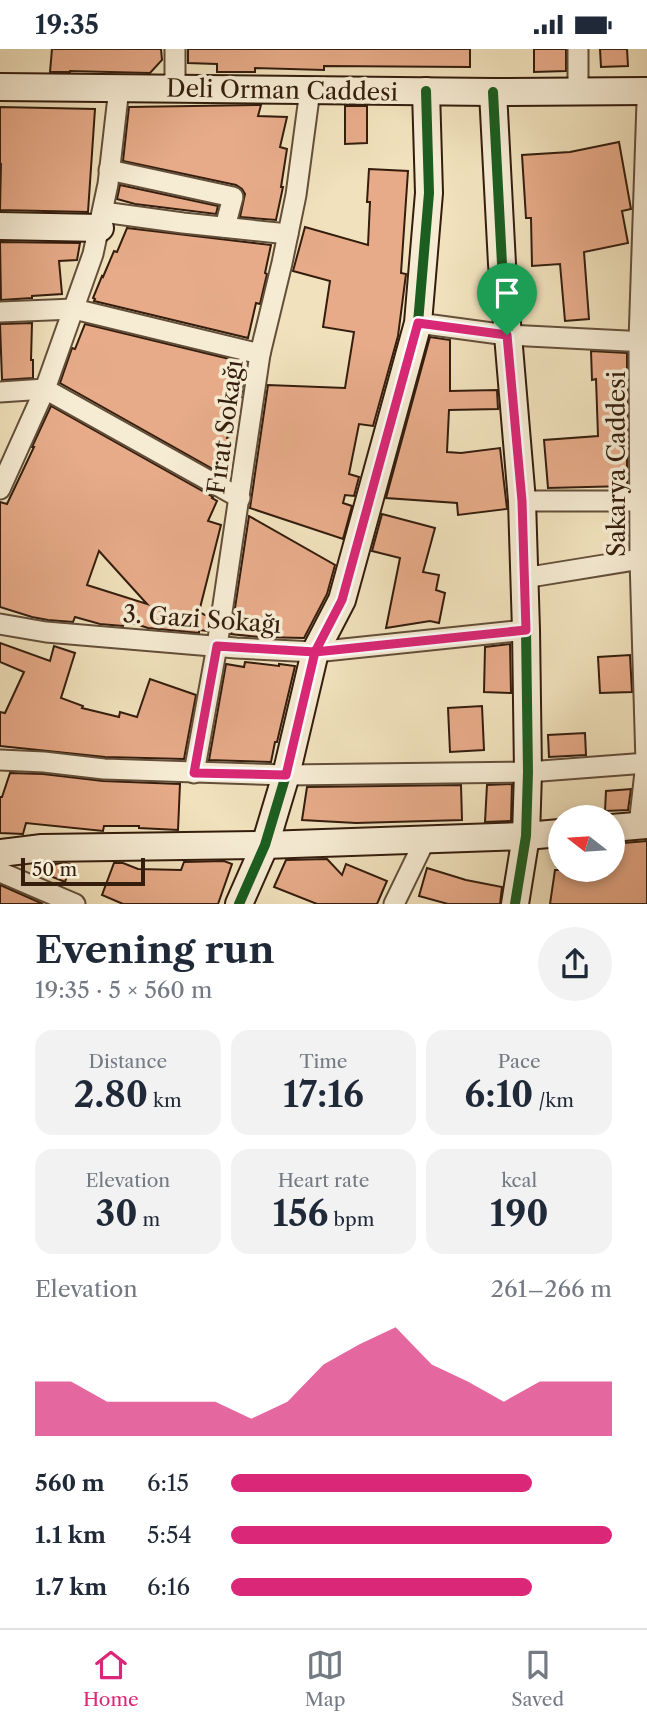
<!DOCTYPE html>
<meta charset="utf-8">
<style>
:root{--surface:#fff;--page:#f2f2f3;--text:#1f2937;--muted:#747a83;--line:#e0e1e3;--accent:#db2777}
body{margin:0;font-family:"Libre Caslon Text",serif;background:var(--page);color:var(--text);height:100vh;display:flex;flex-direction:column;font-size:26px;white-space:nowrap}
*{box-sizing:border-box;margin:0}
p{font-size:23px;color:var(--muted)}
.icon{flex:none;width:38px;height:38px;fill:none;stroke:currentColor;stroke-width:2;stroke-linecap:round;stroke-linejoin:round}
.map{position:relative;height:855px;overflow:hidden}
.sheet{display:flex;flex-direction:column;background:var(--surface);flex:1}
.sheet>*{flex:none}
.needle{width:46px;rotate:287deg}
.tools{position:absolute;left:548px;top:756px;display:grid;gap:14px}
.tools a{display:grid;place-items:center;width:77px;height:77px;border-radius:50%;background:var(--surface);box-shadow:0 4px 10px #0003;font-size:35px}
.scale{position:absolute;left:21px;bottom:18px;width:124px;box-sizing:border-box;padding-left:7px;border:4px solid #341d0d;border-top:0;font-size:19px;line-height:24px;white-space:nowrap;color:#341d0d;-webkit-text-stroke:5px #f6ecd4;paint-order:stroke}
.pin{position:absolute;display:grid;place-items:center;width:60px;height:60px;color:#fff;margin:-72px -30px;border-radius:50% 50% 50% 0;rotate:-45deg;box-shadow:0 0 7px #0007}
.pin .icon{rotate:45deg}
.round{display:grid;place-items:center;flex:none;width:74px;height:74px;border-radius:37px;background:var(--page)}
.headline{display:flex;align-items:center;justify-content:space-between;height:119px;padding:0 35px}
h1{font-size:38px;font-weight:800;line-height:52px}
.metrics{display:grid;grid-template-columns:repeat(3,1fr);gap:10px;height:119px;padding:7px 35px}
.metrics div{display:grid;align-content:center;border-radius:18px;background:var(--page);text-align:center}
.metrics b{font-size:35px;font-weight:800}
.metrics small{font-size:19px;font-weight:400}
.metrics p{font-size:19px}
.chart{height:196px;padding:14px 35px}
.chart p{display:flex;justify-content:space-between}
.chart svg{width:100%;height:126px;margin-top:7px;fill:var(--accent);opacity:.7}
ul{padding:0 35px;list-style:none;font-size:23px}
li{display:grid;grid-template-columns:112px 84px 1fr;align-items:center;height:52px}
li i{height:18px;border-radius:9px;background:var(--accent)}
.status{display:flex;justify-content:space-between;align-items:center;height:49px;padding:0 35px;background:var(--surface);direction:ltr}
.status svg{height:19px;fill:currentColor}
.tabs{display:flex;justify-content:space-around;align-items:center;height:98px;border-top:2px solid var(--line);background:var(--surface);font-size:19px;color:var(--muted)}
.tabs a{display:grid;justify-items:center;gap:4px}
.tabs .current{color:var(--accent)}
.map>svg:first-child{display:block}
</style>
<div class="status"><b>19:35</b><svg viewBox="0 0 49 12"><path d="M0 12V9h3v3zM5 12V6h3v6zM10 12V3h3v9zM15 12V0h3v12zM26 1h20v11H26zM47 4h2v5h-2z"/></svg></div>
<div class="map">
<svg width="647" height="855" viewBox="0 0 647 855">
<rect width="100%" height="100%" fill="#f1e2bd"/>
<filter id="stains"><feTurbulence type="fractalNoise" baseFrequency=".00286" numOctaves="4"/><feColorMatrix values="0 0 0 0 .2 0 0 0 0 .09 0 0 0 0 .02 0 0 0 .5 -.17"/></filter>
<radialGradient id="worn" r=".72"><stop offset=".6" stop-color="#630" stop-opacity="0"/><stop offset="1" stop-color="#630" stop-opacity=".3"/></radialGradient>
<g fill="#e7ab89" stroke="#341d0d" stroke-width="2" fill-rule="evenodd">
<polygon points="52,0 161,0 162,11 150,24 70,22 70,23 50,23"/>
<polygon points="188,0 470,0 470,18 324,17 324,21 255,19 255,23 217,23 217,15 188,14"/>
<polygon points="534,0 566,0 566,22 534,23"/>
<polygon points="600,0 627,0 628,17 601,18"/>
<polygon points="261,56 258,67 287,68 280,98 287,100 281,138 283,138 276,171 240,168 245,145 242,140 236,136 123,112 129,58"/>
<polygon points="345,57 367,57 367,94 345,95"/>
<polygon points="0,58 95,60 88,163 0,161 1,115 0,115"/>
<polygon points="619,93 631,160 622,162 628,194 584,203 589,270 565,272 560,215 532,217 531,169 526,169 522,106 570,103"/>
<polygon points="369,120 408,122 401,224 406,225 398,287 373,377 359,375 349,425 359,428 354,447 345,446 343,454 352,457 343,490 250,459 268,336 345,339 354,283 323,278 330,232 293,222 305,178 368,196 370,153 367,153"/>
<polygon points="120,136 218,157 216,165 135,155 117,150"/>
<polygon points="127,179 271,196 265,224 267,225 260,255 256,254 248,289 94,252 95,250 93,249 102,227 103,228 114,202 117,203"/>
<polygon points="0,193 80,194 77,211 59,212 62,245 32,247 32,249 1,251"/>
<polygon points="32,274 31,311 33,311 33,329 2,331 0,275"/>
<polygon points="85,275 242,313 240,335 243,335 241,348 237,347 227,389 230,390 220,424 60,334 72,299 75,300"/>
<polygon points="430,288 450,291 450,342 497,341 498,360 449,361 447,403 461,404 500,399 507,460 458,466 457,454 386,449"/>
<polygon points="591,302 627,304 627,437 548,439 544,391 598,387 596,330 592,331"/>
<path d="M51,357L213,448L212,449L217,452L208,472L221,476L199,563L209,568L207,582L199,581V584L148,579L126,572L123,577L100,575L75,568L73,573L48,571L32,568L0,558V453L7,455L34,398H32ZM99,502L147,555L87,536Z"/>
<polygon points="382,465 435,479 423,523 439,526 436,541 445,544 439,574 430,572 386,579 400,509 372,502"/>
<polygon points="249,467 335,516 327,545 304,589 259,588 231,585"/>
<polygon points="0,594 50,612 54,597 75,604 61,649 83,657 82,659 119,668 120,663 137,668 150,630 196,646 184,710 105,708 0,697 0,663 5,664 24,623 0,613"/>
<polygon points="510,595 511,644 484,643 485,598"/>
<polygon points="630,606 632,643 600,644 598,608"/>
<polygon points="245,613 279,617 279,615 295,617 277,693 275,693 271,713 209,711 226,615 244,618"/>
<polygon points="482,657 484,701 450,703 448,659"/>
<polygon points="585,684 586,706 549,708 548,686"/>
<polygon points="10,724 43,725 103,732 180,735 178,781 139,779 139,777 104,777 103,782 26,774 23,785 0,784 0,748 2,748"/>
<polygon points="512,735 511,772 485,773 487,736"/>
<polygon points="461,736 462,771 356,774 302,771 307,738"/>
<polygon points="631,740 628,761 605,762 606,742"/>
<polygon points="647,792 647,855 550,855 555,821 612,821 612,795"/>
<polygon points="327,810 342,826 346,815 387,832 377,855 317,855 274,838 286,811"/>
<polygon points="224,812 232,815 218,855 123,855 102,846 114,814 123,814 138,820 181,821 184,813"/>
<polygon points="66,814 71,816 65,833 50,827 55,815"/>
<polygon points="427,819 466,831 502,838 500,855 448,855 419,847"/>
<polygon points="0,836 43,855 0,855"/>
</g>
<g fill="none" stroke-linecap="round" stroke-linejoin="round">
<g stroke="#634e39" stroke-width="23">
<g id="street">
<polyline points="175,40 175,0"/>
<polyline points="578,42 578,0"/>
<polyline points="109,121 233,148 225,178"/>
<polyline points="103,163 183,174 288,185"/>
<polyline points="0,263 74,260 260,305"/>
<polyline points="418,274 507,286 647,293"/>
<polyline points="0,343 45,340 240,449"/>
<polyline points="0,440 45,340 93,205 108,135 119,39"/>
<polyline points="522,452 640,452"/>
<polyline points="524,529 647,509"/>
<polyline points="0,575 46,583 236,599 315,603 526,581"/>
<polyline points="0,711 44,713 104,720 286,726 528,723 647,714"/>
<polyline points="194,724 217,597 260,305 282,214 296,146 310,41"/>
<polyline points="639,776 646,714 640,510 639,292 647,53"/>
<polyline points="0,823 75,855"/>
<polyline points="394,855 425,791"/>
</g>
</g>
<g stroke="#341d0d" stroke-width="30">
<g id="secondary">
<polyline points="0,38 493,43 647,42"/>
<polyline points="493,43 502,215 522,452 526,581 528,723 526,787 515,855"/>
<polyline points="0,177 100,179"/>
<polyline points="612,779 647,776"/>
<polyline points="0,804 42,799 265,796 526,787 560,784"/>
<polyline points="239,855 265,796 286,726 315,603 342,551 418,274 429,144 426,42"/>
</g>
</g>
<use href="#street" stroke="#f6ecd4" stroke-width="19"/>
<use href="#secondary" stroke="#f6ecd4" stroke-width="26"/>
<g stroke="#f6ecd4" stroke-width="15">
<g id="cycleway">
<polyline points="493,43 502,215 522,452 526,581 528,723 526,787 515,855"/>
<polyline points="239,855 265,796 286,726 315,603 342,551 418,274 429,144 426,42"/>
</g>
</g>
<use href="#cycleway" stroke="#1b5e20" stroke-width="10"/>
</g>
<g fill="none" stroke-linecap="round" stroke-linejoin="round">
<g stroke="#fff" stroke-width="14">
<polyline id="route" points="507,286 418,274 342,551 315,603 286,726 194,724 217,597 315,603 526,581 522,452 507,286"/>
</g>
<use href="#route" stroke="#db2777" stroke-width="9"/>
</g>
<g text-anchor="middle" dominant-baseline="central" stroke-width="7" stroke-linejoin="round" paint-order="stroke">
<g font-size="24" fill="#341d0d" stroke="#f6ecd4">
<text transform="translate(282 41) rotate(1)">Deli Orman Caddesi</text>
<text transform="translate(225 378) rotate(-82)">Fırat Sokağı</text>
<text transform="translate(616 415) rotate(-90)">Sakarya Caddesi</text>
<text transform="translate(202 570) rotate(4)">3. Gazi Sokağı</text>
</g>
</g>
<rect width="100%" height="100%" filter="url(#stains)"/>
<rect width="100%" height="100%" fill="url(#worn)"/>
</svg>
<div class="tools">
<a><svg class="needle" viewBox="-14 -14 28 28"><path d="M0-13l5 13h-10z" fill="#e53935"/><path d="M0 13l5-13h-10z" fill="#747a83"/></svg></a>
</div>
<div class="scale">50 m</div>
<div class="pin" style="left:507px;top:286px;background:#1e9e55"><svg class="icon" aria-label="arrive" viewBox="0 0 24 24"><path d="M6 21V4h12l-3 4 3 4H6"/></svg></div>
</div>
<section class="sheet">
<div class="headline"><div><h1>Evening run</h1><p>19:35 · 5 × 560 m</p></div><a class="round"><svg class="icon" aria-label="share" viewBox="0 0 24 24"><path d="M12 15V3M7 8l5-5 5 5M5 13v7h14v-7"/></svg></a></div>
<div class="metrics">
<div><p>Distance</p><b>2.80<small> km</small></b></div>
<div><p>Time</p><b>17:16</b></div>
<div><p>Pace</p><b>6:10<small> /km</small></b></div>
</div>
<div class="metrics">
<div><p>Elevation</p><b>30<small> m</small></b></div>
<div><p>Heart rate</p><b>156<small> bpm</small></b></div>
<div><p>kcal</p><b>190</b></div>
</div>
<div class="chart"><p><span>Elevation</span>261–266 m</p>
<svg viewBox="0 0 160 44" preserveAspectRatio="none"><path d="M0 44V25L10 25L20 32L30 32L40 32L50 32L60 38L70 32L80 19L90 12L100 6L110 19L120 25L130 32L140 25L150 25L160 25V44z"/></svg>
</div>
<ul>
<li><b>560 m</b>6:15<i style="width:79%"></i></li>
<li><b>1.1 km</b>5:54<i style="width:100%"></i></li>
<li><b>1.7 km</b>6:16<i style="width:79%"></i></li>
</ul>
</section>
<nav class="tabs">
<a class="current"><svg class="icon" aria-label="home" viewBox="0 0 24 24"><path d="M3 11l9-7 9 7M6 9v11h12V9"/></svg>Home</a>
<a><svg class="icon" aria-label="map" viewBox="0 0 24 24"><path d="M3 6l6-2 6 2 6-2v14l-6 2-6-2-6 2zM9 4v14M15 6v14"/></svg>Map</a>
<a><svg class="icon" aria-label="saved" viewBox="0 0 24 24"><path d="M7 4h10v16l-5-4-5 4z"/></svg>Saved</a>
</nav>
